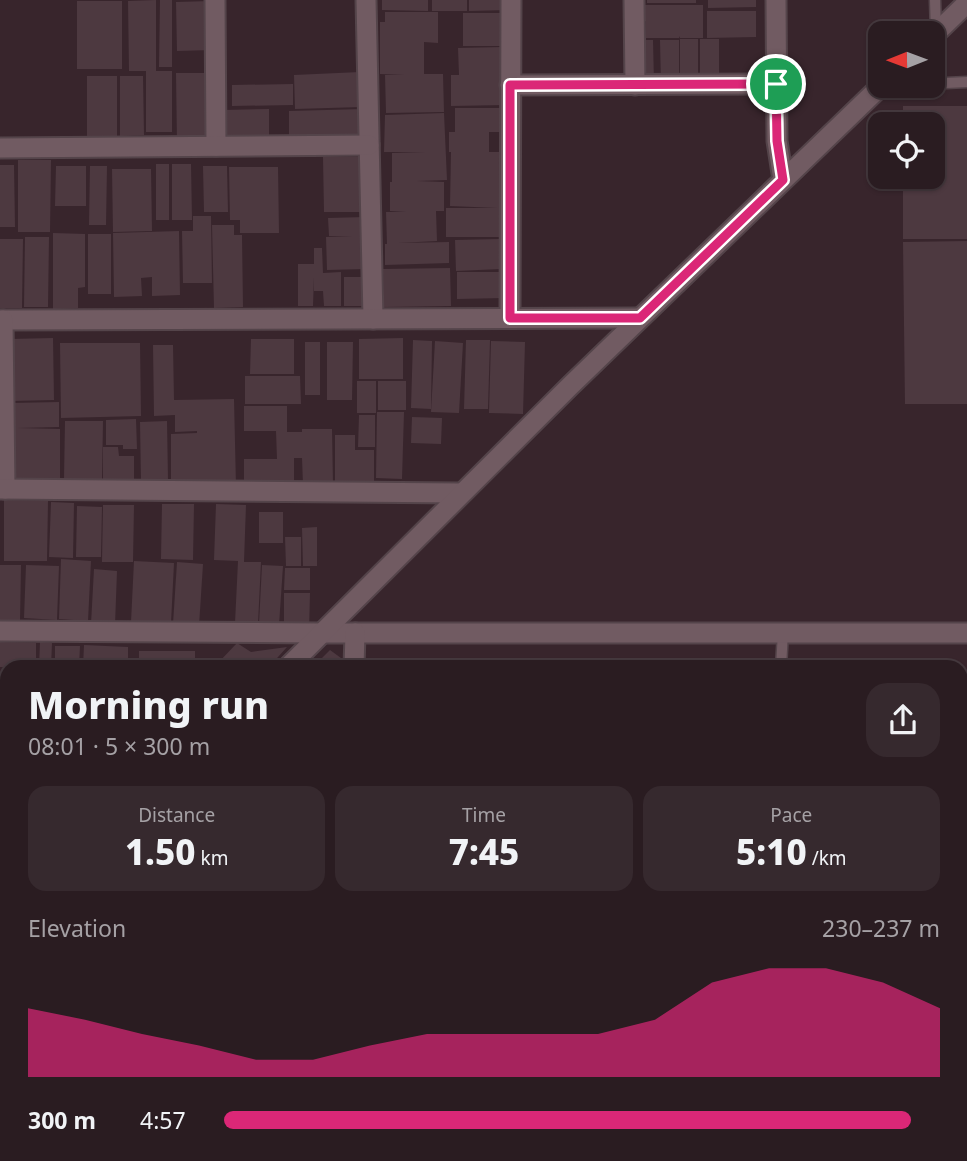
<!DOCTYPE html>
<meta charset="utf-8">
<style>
:root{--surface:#2a1c21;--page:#36292e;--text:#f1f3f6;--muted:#a5a1a5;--line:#463a3f;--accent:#db2777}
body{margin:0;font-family:"Noto Sans",sans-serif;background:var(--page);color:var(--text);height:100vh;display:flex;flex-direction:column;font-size:26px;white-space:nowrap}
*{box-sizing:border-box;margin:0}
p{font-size:23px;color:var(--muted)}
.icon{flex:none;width:38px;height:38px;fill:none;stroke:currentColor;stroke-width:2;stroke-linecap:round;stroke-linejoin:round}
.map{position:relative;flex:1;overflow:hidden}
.side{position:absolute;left:0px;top:660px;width:968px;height:502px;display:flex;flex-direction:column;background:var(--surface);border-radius:21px 21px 0 0;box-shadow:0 2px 5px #0004,0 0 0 2px var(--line)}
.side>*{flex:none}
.needle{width:46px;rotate:269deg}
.controls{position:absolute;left:868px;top:21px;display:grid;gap:14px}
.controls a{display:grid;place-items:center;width:77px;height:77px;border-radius:14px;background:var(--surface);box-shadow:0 2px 5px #0004,0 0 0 2px var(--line);font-size:35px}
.pin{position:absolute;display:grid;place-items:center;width:60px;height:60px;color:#fff;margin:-30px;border:4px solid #fff;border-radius:50%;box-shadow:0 2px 7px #0007}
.round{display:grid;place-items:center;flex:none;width:74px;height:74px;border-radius:21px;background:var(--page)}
.headline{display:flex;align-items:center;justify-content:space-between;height:119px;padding:0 28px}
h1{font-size:38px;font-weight:800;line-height:52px}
.stats{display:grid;grid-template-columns:repeat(3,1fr);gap:10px;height:119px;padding:7px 28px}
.stats div{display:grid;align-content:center;border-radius:18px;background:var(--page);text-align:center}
.stats b{font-size:35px;font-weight:800}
.stats small{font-size:19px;font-weight:400}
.stats p{font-size:19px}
.chart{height:196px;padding:14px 28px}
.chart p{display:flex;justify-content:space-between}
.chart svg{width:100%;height:126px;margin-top:7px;fill:var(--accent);opacity:.7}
ul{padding:0 28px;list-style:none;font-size:23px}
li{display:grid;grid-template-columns:112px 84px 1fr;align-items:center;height:52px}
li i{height:18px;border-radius:9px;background:var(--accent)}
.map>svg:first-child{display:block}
</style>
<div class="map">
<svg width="967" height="1161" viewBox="0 0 967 1161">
<rect width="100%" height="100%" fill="#38252c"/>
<g fill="#4d3940">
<polygon points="156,0 156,71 172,71 172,132 146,132 146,71 129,71 128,1"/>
<polygon points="160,0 172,0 172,67 159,67"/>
<polygon points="382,0 428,0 428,11 382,10"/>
<rect x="432" y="0" width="35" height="11"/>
<polygon points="469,0 508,0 508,10 469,11"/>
<rect x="647" y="0" width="49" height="3"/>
<polygon points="708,0 756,0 756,7 708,8"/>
<rect x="77" y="1" width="45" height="68"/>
<polygon points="211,1 212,50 177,51 176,2"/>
<polygon points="637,5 703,5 703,38 680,38 679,36 679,38 646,38 646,21 637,21"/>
<polygon points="707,11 756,11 756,37 707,38"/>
<polygon points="385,12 438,12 438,43 424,42 424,74 443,74 444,112 386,113 385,75 404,75 380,74 380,22 385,22"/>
<rect x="463" y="13" width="40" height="33"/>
<rect x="680" y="39" width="18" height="43"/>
<rect x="700" y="39" width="19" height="43"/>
<polygon points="637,40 653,40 654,83 638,83"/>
<polygon points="660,40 679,40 679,84 661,84"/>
<polygon points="502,47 505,105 451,106 451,75 459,75 458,48"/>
<polygon points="360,72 362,107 295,109 294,75"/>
<polygon points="176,73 209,73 211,142 177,143"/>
<rect x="87" y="76" width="30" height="61"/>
<polygon points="120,76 143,76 144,135 120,136"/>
<polygon points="293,84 293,105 232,106 232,85"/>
<polygon points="903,106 967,106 967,239 903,239 903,177 933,177 933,124 903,124"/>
<polygon points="455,108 503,108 509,132 489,132 489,152 502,152 506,237 446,237 446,208 497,208 450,206 451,152 449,152 449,132 455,132"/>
<polygon points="269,109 269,142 224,144 223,110"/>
<polygon points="363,109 363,144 289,145 289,111"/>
<polygon points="444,113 447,180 417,181 444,182 444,211 436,211 437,241 398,243 449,242 449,263 385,265 385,244 387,244 386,212 406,212 390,211 390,182 392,182 392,153 425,152 384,152 385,115"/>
<polygon points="323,157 365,157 366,212 324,212"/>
<polygon points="18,160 51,160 50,232 18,232"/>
<rect x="156" y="164" width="13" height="56"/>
<polygon points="172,164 191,164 192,220 172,220"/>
<polygon points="0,165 14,165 15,227 0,227"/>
<polygon points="56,166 86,166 86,206 55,206"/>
<polygon points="90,166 107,166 106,225 89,225"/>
<polygon points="203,166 227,166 228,212 204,212"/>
<polygon points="229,167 278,167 279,233 240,233 240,220 230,220"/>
<polygon points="112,169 151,169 152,231 113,232"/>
<polygon points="193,216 211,216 212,283 183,283 182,231 193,231"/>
<polygon points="365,217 366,269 327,270 326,237 352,236 329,236 328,218"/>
<polygon points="212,225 234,225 234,235 242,235 243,307 214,308"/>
<polygon points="179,231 180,295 152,296 152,277 141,278 142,296 114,297 113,233"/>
<polygon points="53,233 85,234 85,287 78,288 78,308 53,309"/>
<rect x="88" y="234" width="23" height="60"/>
<polygon points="25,237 49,237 48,307 24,307"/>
<polygon points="0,239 23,239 22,308 0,308"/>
<polygon points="500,239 501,269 456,271 455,240"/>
<polygon points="967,241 967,404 905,404 903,242"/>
<polygon points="314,248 322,248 323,273 341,272 341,306 324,306 323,291 314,291 314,277 313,306 298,306 298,264 314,264"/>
<polygon points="450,268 451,306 384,307 383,269"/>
<polygon points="457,272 503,272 504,298 457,299"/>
<rect x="344" y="277" width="20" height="29"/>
<polygon points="53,338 54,400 11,401 10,339"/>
<polygon points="403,338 403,379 359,379 359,339"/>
<polygon points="251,339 294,339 294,374 250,374"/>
<polygon points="413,340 432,341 431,409 411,408"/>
<polygon points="466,340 490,340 488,409 464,409"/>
<polygon points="435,341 463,343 459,413 431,412"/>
<polygon points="491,341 525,342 523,414 489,413"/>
<rect x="305" y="342" width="15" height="53"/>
<polygon points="327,342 353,342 352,400 327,400"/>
<polygon points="60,343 140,343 141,416 61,418"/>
<polygon points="153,345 173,345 174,400 234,399 236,486 171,482 171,434 197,433 197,431 175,432 175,415 154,416"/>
<polygon points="245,376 300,376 301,404 245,404"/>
<rect x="357" y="381" width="19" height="32"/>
<rect x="378" y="381" width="28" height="29"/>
<polygon points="59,402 59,427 18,428 60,429 60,485 13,485 10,403"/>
<polygon points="244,406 287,406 287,432 302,432 302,429 332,429 333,484 303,485 302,458 294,458 294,489 244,489 244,459 277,459 276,431 244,431"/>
<polygon points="377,412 404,412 402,479 376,478"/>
<polygon points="359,415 375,415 375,447 358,447"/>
<polygon points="412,417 442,418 441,444 411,443"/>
<polygon points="136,419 137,449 123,449 123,445 106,445 106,420"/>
<polygon points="65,421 103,421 102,480 64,479"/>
<polygon points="167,421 168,480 141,481 140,422"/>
<polygon points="335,435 355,435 355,450 374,450 374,484 335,484"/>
<polygon points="103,447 118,447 119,456 134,456 134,485 103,485"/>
<polygon points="4,500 48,501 47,561 4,561"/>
<polygon points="51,502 74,503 73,558 49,557"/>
<polygon points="162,504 194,504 193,560 161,559"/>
<polygon points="216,504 246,505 244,562 261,562 258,624 235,623 238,561 214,560"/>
<polygon points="103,505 134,505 133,562 102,562"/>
<polygon points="77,506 102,507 101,557 76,557"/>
<rect x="259" y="512" width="24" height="31"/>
<polygon points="317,527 317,566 303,566 302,528"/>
<polygon points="285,537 301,537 301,566 286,566"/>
<polygon points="61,559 91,561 88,621 59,619"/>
<polygon points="134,561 174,563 171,623 131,622"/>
<polygon points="177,562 203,564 199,626 173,624"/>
<polygon points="0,565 21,565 20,621 0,620"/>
<polygon points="26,565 59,566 57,620 24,618"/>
<polygon points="262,565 283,566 279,625 259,624"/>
<polygon points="285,568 310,568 310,590 284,590"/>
<polygon points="94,569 117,571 115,625 91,624"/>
<polygon points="284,593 310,593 309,632 284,631"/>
<polygon points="0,642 36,643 36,667 0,667"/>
<polygon points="40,642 52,643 51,667 39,667"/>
<polygon points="237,643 251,652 287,647 269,667 222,667 218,663"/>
<polygon points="84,645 128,647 128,667 83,667"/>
<polygon points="55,646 80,646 79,667 55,667"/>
<polygon points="330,650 341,658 340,667 313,667"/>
<rect x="139" y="651" width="56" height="16"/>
<rect x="1" y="676" width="6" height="25"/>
<polygon points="961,1136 967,1137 967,1161 855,1161 855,1155 961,1155"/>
<polygon points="7,1151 7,1155 13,1155 13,1161 0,1161 0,1152"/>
<rect x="28" y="1155" width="33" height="6"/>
<rect x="91" y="1155" width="51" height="6"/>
<polygon points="298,1155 335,1155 336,1161 298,1161"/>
<rect x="374" y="1155" width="47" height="6"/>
</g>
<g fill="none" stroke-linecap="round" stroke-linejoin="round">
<g stroke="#54444a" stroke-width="13">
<g id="lane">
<polyline points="935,0 936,32"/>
<polyline points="933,80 946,83 967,82"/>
<polyline points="781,667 783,632"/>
<polyline points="961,1119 967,1119"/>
<polyline points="839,1155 839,1161"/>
</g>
</g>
<g stroke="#54444a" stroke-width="23">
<g id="street">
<polyline points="215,0 216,146"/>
<polyline points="366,0 373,319"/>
<polyline points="634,0 635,85"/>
<polyline points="776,0 777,141 783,180"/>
<polyline points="933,36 967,3"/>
<polyline points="510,85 776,84"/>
<polyline points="0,148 369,145"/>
<polyline points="510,318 511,0"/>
<polyline points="0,320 640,318"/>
<polyline points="3,320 5,489"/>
<polyline points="0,489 460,493"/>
<polyline points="0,631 321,633 967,633"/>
<polyline points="288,667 570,386 881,86"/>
<polyline points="354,667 355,633"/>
<polyline points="0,752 7,752"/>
<polyline points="0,831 7,832"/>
<polyline points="0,944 7,937"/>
<polyline points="68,1161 68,1155"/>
<polyline points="349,1161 349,1155"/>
</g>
</g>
<use href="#lane" stroke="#715b62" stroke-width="10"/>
<use href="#street" stroke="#715b62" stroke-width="19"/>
</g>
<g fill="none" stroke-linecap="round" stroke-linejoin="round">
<g stroke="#fff" stroke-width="14">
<polygon id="route" points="776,84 777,141 783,180 640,318 510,318 510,85"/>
</g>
<use href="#route" stroke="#db2777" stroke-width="9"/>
</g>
</svg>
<div class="controls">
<a><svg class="needle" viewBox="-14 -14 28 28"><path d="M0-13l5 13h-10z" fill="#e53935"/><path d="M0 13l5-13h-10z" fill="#a5a1a5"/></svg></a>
<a><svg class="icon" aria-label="locate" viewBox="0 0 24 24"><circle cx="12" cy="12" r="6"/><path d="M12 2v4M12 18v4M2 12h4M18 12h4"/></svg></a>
</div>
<div class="pin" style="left:776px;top:84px;background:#1e9e55"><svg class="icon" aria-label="arrive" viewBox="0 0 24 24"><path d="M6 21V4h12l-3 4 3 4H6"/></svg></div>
<section class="side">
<div class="headline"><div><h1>Morning run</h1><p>08:01 · 5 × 300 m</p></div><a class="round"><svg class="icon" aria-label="share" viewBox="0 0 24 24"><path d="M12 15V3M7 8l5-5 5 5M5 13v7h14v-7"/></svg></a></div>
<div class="stats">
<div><p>Distance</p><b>1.50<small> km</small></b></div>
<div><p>Time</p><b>7:45</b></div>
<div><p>Pace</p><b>5:10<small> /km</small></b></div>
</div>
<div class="chart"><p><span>Elevation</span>230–237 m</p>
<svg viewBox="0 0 160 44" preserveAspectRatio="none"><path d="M0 44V20L10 24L20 29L30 33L40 38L50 38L60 33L70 29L80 29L90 29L100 29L110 24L120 11L130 6L140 6L150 11L160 20V44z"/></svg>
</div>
<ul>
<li><b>300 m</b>4:57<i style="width:96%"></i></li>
</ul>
</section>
</div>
